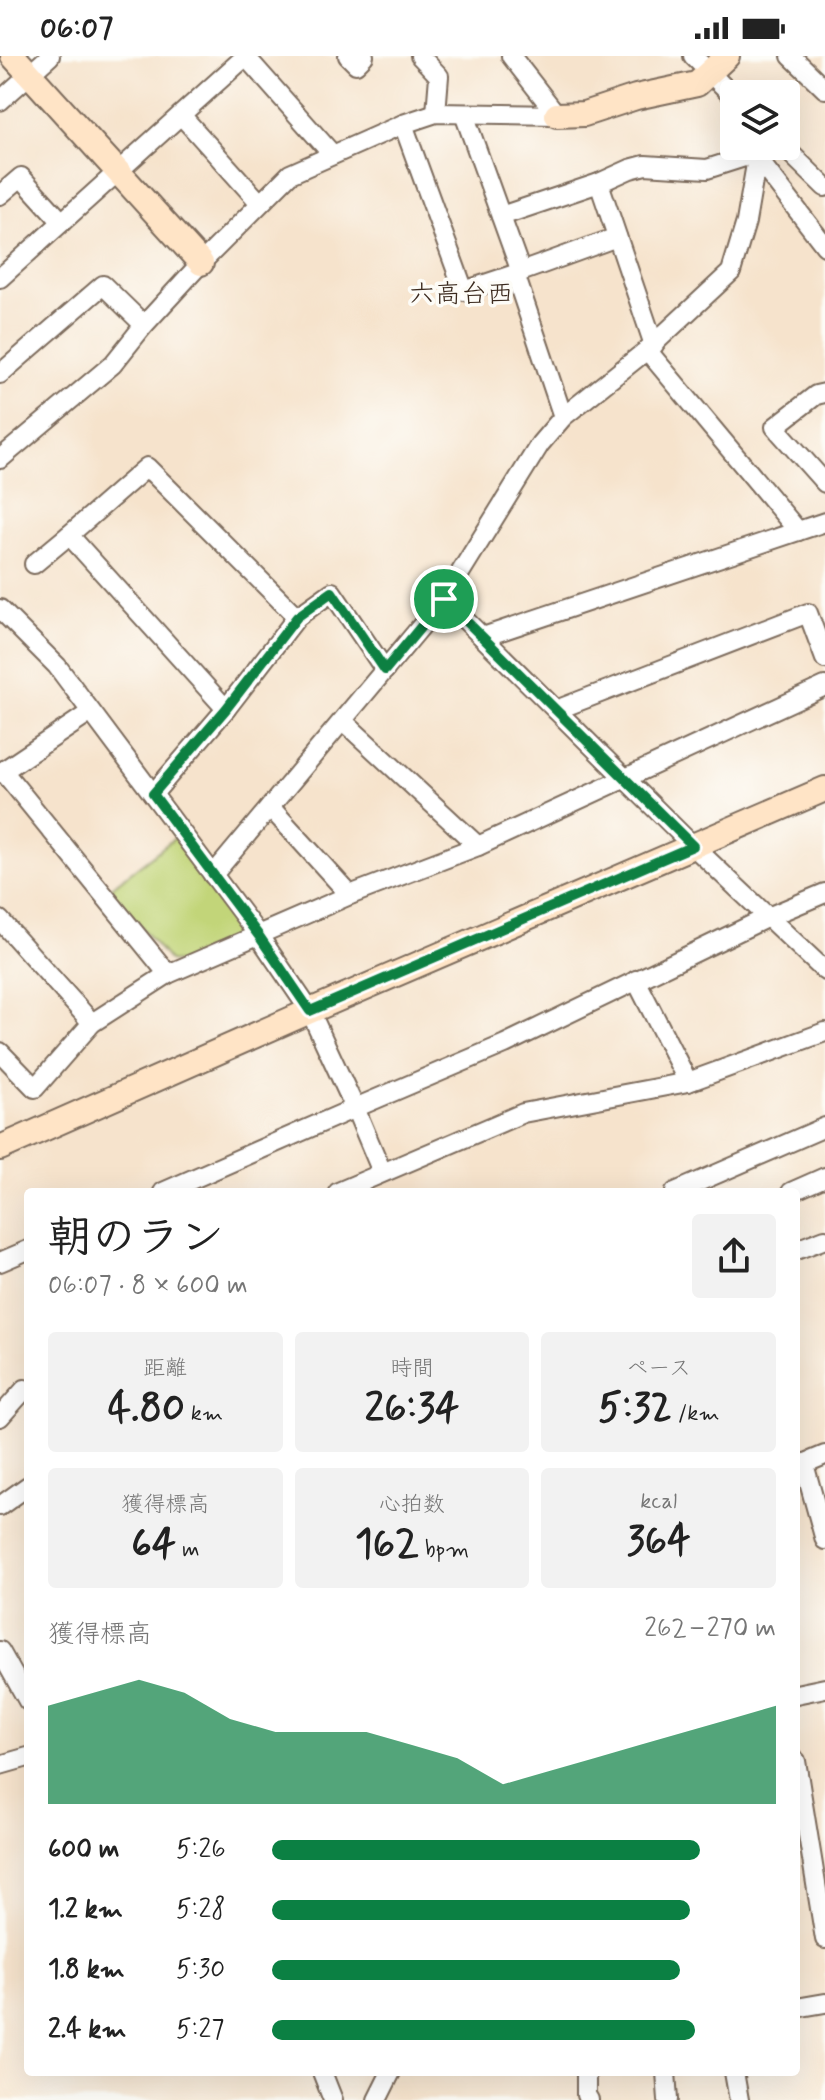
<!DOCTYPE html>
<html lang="ja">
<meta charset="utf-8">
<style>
:root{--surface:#fff;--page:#f2f2f2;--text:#222;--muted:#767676;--accent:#0b8043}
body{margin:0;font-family:Mynerve,"Klee One",sans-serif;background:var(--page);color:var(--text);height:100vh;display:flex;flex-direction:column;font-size:30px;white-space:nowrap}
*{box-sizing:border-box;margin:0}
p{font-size:26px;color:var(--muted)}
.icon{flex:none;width:44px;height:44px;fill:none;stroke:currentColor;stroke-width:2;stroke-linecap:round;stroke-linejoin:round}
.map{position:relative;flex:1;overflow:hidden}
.details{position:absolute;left:24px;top:1132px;width:776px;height:888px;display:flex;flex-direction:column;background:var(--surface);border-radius:8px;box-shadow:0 8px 32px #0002}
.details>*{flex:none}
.buttons{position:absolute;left:720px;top:24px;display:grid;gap:16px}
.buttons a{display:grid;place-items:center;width:80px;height:80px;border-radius:8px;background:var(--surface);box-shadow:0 8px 32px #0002;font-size:40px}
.pin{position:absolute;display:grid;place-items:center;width:68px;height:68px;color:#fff;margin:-34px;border:4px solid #fff;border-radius:50%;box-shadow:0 2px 8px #0007}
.round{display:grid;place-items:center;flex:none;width:84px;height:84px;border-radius:8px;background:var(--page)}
.overview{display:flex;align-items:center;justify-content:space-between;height:136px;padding:0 24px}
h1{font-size:44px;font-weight:700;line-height:60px}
.figures{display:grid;grid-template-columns:repeat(3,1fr);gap:12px;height:136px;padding:8px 24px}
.figures div{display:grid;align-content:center;border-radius:8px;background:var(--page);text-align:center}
.figures b{font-size:40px;font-weight:700}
.figures small{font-size:22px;font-weight:400}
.figures p{font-size:22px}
.chart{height:224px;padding:16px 24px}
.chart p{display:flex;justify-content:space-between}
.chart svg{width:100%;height:144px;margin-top:8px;fill:var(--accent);opacity:.7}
ul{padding:0 24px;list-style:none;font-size:26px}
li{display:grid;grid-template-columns:128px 96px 1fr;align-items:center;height:60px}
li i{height:20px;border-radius:10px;background:var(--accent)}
.status{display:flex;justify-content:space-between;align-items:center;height:56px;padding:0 40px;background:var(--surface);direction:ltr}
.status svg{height:22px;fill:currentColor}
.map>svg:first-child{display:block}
</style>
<div class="status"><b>06:07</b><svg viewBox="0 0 49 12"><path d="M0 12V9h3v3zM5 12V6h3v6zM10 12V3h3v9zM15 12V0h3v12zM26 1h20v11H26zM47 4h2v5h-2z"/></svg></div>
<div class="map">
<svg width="825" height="2044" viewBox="0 0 825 2044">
<rect width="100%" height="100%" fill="#fdfcf7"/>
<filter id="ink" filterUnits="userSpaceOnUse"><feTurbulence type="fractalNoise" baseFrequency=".0125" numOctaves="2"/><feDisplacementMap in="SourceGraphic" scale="16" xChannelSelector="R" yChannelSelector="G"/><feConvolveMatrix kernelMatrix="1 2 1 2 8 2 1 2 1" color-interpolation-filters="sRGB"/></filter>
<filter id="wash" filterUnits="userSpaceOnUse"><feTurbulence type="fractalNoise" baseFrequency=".006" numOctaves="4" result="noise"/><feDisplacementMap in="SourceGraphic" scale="32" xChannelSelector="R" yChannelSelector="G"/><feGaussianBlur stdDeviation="1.8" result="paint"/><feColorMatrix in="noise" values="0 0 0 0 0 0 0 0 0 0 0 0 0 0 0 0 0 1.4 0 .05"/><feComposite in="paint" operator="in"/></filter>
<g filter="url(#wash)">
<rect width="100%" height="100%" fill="#f6e3cc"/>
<polygon fill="#c2d579" stroke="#7e804c" stroke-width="2" points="175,782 243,872 240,878 178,907 169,905 109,833"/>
</g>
<g filter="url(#ink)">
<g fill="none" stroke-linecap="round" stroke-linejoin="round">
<g stroke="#7c6b5b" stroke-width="22">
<g id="street">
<polyline points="348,0 356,8 364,0"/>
<polyline points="420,0 439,20 436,57"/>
<polyline points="511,0 557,59"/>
<polyline points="693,0 734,41"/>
<polyline points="791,0 825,33"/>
<polyline points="246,1 332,98"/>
<polyline points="0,45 50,0"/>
<polyline points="464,58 521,216"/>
<polyline points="181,59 260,147"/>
<polyline points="403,68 464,235 515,218 617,181"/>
<polyline points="783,90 825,131"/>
<polyline points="599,127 654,289"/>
<polyline points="0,139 21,121 62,166"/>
<polyline points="501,160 599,127 630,113 645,109 707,113 754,98 825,190"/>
<polyline points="515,218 563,361"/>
<polyline points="0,222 246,0"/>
<polyline points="647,294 798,475"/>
<polyline points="0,318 103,229 144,269"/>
<polyline points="825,337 816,339 775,371 825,427"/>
<polyline points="0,403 113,308 144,269 201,207 290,118 403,68 436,57 557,59"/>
<polyline points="34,508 69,479"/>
<polyline points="444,543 693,790 825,915"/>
<polyline points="0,553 57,610 259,880 310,955 355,1052 505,988 768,861 825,837"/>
<polyline points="483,581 825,466"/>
<polyline points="226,653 69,479 147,411 297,561"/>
<polyline points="556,654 808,557 825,603"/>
<polyline points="343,665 478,790"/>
<polyline points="3,715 168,918"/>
<polyline points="0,717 91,656"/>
<polyline points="153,738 226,653 297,561 332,536 385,614"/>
<polyline points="270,751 350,839"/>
<polyline points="213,819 444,543 540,388 563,361 647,294 731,216 746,166 757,102"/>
<polyline points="0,864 92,967"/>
<polyline points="636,924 688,1026"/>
<polyline points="0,996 35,1032 92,967 168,918 350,839 478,790 825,630"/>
<polyline points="163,1136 355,1052 382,1116"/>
<polyline points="338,1136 523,1057 688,1026 825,976"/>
<polyline points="675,1136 825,1071"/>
<polyline points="791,1136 825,1121"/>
<polyline points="796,1194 825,1183"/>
<polyline points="0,1206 28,1194"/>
<polyline points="0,1361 25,1333 28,1336"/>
<polyline points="804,1408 825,1484"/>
<polyline points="796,1411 825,1399"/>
<polyline points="0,1450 28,1430"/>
<polyline points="0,1595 28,1645"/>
<polyline points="796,1638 825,1632"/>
<polyline points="796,1705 825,1883"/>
<polyline points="0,1709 28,1701"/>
<polyline points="796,1952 825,1947"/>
<polyline points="322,2016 333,2044"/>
<polyline points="586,2016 586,2039 589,2044"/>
<polyline points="666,2016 668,2044"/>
<polyline points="734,2016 739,2044"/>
<polyline points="377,2044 391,2016"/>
</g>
</g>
<g stroke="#7c6b5b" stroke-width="28">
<g id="secondary">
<polyline points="13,0 201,207"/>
<polyline points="557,59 584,58 636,41 697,28 727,0"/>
<polyline points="0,1092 310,955 825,733"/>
</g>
</g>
<use href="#street" stroke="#fff" stroke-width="18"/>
<use href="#secondary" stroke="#ffe4c6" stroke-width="24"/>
</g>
</g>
<g fill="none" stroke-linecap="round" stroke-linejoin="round" filter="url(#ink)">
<g stroke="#fff" stroke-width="16">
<polygon id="route" points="332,536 385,614 444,543 693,790 310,955 259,880 153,738 226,653 297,561"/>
</g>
<use href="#route" stroke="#0b8043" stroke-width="10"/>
</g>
<g text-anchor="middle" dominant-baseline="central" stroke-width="7" stroke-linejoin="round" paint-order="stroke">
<g font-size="26" fill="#3b2a1e" stroke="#fdfcf7">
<text x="461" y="239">六高台西</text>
</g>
</g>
</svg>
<div class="buttons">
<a><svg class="icon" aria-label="layers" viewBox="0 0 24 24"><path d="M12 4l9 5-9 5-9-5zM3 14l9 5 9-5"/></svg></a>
</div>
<div class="pin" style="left:444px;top:543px;background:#1e9e55"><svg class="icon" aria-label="arrive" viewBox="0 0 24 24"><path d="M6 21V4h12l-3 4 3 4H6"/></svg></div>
<section class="details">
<div class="overview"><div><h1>朝のラン</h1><p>06:07 · 8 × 600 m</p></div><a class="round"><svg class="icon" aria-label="share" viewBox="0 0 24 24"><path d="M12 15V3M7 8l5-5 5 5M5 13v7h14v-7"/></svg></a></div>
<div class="figures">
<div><p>距離</p><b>4.80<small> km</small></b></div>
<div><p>時間</p><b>26:34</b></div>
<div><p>ペース</p><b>5:32<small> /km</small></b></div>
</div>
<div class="figures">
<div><p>獲得標高</p><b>64<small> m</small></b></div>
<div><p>心拍数</p><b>162<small> bpm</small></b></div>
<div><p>kcal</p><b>364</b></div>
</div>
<div class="chart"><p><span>獲得標高</span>262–270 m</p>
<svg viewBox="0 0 160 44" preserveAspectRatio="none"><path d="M0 44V14L10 10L20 6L30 10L40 18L50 22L60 22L70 22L80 26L90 30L100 38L110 34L120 30L130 26L140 22L150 18L160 14V44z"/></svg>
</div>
<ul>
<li><b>600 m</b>5:26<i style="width:85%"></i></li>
<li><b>1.2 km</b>5:28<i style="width:83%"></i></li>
<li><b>1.8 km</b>5:30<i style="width:81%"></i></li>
<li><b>2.4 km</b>5:27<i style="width:84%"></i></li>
</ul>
</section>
</div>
